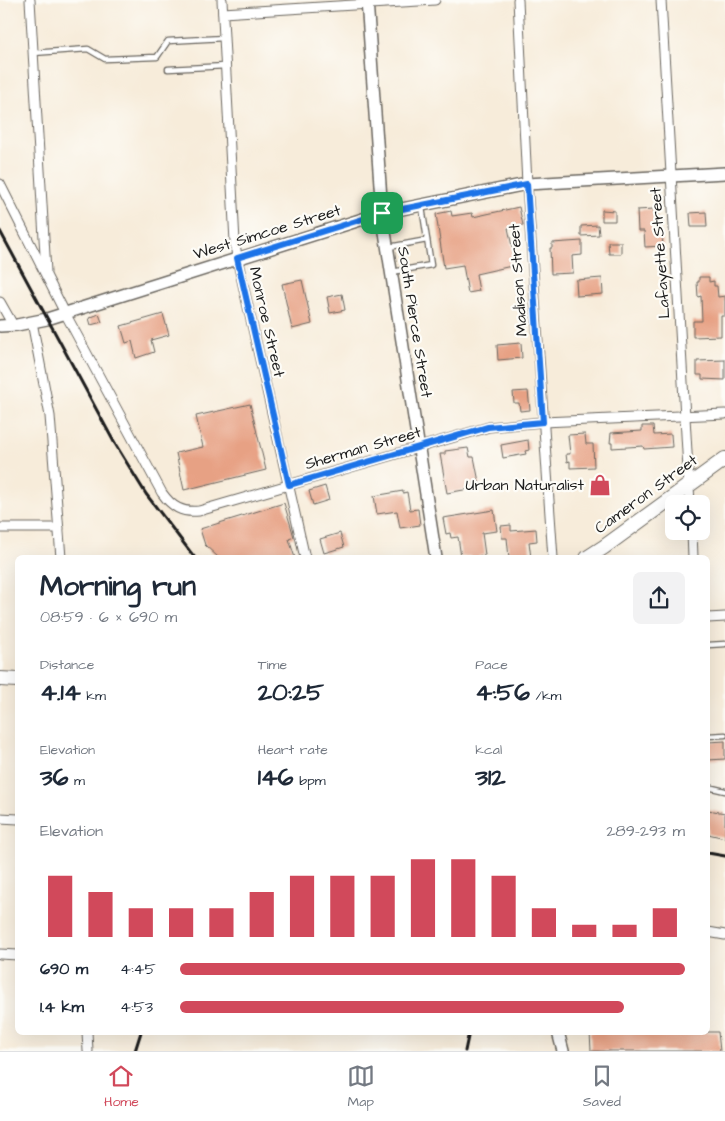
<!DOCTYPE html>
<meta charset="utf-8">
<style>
:root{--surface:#fff;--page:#f2f2f3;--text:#1f2937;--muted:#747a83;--line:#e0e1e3;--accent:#d1495b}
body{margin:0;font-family:"Architects Daughter",sans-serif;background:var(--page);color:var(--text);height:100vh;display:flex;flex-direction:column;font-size:19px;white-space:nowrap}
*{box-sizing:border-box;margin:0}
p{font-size:16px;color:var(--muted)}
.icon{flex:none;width:28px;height:28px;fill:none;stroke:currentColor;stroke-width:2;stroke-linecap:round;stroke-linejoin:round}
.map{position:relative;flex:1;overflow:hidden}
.sheet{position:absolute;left:15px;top:555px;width:695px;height:480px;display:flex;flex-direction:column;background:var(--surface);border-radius:8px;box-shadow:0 5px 20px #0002}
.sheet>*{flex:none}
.controls{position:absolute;left:665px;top:495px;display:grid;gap:10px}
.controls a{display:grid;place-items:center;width:45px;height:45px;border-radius:8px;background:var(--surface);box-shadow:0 5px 20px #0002;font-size:25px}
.pin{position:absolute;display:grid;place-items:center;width:42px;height:42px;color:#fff;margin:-21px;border-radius:10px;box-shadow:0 2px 8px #0006}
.round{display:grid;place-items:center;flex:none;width:52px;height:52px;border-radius:8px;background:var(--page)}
.overview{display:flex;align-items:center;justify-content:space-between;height:85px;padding:0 25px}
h1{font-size:28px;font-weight:700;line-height:38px}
.metrics{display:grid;grid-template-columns:repeat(3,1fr);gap:8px;height:85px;padding:5px 25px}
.metrics div{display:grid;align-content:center}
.metrics b{font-size:25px;font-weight:700}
.metrics small{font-size:14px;font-weight:400}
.metrics p{font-size:14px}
.chart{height:140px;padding:10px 25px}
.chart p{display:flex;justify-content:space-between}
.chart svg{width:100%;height:90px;margin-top:5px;stroke:var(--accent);stroke-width:6}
ul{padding:0 25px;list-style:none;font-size:16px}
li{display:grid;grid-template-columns:80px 60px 1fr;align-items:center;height:38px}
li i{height:12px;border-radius:6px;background:var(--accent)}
.menu{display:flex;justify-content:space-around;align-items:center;height:70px;border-top:1px solid var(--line);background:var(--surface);font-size:14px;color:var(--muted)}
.menu a{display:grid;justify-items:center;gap:2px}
.menu .on{color:var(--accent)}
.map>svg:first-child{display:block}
</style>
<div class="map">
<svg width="725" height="1051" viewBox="0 0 725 1051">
<rect width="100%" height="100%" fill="#fdfcf7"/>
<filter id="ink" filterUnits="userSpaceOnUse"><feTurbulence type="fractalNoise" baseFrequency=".02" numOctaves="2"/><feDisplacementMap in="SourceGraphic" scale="10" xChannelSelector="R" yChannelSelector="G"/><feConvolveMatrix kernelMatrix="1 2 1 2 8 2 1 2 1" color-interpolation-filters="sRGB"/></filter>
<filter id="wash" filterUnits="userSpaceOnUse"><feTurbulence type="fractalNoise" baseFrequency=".0096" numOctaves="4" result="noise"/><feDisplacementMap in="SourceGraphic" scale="20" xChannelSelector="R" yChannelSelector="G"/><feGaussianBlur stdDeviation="1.12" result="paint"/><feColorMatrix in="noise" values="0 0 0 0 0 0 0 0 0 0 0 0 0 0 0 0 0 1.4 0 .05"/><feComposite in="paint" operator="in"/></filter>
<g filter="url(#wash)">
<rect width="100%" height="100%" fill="#f7ecda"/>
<g id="blocks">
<g fill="#e7a184">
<polygon points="519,207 523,225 508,228 516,265 476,274 479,291 468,293 463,265 444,268 436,214 451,211 452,216 472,213 473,217"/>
<polygon points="654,209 654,214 657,214 658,234 662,234 663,246 645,247 644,231 638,231 637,210"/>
<polygon points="602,210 615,211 615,221 602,221"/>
<polygon points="706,212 707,227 691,227 690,213"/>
<polygon points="598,225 599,235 581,236 581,226"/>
<polygon points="582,241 582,255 572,256 573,273 551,274 550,248 552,248 552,243"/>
<polygon points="608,242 621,242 621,254 609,254"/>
<polygon points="699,277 709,277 709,282 714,281 714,286 717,286 718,297 725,296 725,316 721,316 721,336 693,337 693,321 702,321 701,296 698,297 697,282 699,282"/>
<polygon points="602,278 603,294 577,296 576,280"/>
<polygon points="302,280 312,324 292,329 282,284"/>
<polygon points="342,294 345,310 330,313 327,297"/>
<polygon points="99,314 102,322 91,325 89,318"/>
<polygon points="163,314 169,335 151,340 154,352 136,358 132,341 126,343 121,326"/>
<polygon points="521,343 522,358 498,360 497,345"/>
<polygon points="725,360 725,380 702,379 702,375 697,375 697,361"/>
<polygon points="528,391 530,410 520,411 519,403 514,403 513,392"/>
<polygon points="250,404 266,470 184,490 176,453 203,447 196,416"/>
<polygon points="642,426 653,426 654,435 671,434 672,447 644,449 643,446 612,448 612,443 610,443 611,433 642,431"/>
<polygon points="585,434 586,444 593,444 594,467 570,468 570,461 567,462 566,454 570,454 568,435"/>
<polygon points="528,440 529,450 525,451 526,454 503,458 501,445"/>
<polygon points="468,448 470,457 474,457 480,487 447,493 440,454 445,454 445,451"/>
<polygon points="325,486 329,500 313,505 309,491"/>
<polygon points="403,491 403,493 407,492 410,510 418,509 420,525 400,528 397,511 377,514 374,496"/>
<polygon points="284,503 294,537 289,539 295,558 219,558 205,545 200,529"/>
<polygon points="494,510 497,531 482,533 485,555 479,556 479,558 470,558 470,556 461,557 458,537 451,538 450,533 446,534 443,518"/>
<polygon points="511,525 511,531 536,529 537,541 529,542 531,558 509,558 507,538 502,538 501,526"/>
<polygon points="340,533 344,547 324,553 320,539"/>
<polygon points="725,741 725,759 708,760 708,742"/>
<polygon points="708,810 725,813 725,838 708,834"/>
<polygon points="590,1032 718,1032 720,1051 591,1051"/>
</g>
</g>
</g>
<g filter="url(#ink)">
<use href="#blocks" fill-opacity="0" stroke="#69655e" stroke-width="1"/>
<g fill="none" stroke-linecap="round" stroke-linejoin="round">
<g stroke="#69655e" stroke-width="7">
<g id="service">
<polyline points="33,53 88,49 105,59 157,57 168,41 224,38"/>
<polyline points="168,69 226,66"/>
<polyline points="389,247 427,240"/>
<polyline points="392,272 431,265 422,207"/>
<polyline points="708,645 725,644"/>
<polyline points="708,736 725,735"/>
<polyline points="708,787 725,791"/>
</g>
</g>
<g stroke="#69655e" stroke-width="11">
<g id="minor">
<polyline points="30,0 46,272"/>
<polyline points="222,0 235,242 237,258 305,558"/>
<polyline points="518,0 527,184 553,558"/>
<polyline points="661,0 690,504"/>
<polyline points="223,13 435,0"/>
<path d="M0,184L65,313L162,493C172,507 182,513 199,511L489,427L543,422L725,414"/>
<polyline points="0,302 13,325"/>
<polyline points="32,322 50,416 61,558"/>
<polyline points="0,528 59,528"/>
<polyline points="692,531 693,558"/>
<polyline points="708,618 725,617"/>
<polyline points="0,818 18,819"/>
<polyline points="708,932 725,935"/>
<polyline points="0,954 18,955"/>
<polyline points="87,1032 88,1051"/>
</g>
</g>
<g stroke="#69655e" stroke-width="14">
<g id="tertiary">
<polyline points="367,0 382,213 436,558"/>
<polyline points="0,326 17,325 47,319 382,213 527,184 725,173"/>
<polyline points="558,1032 563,1051"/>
</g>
</g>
<g stroke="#69655e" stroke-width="16">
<g id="primary">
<polyline points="587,558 604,547 725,459"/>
<polyline points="0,679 18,680"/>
</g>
</g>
<use href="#service" stroke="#fff" stroke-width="4.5"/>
<use href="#minor" stroke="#fff" stroke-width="9"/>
<use href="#tertiary" stroke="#fff" stroke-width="11"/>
<use href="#primary" stroke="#fff" stroke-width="14"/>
<g stroke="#1c1c1c" stroke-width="3">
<polyline points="0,231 114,442 146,494 195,558"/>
<polyline points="708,853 725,856"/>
<polyline points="135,1051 141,1032"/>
<polyline points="465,1051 469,1032"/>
</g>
</g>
</g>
<g fill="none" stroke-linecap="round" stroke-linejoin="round" filter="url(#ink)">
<g stroke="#fff" stroke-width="10">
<polygon id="route" points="527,184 543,422 488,427 289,485 237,258 382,213"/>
</g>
<use href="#route" stroke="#1a73e8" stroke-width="6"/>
</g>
<defs>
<g id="shop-bare" transform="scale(1.725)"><path d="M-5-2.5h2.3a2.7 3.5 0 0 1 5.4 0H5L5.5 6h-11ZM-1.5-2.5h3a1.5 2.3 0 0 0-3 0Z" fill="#d1495b" stroke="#fdfcf7" stroke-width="2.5" paint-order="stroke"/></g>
</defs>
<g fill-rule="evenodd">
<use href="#shop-bare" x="600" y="485"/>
</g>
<g text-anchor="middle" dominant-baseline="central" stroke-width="4.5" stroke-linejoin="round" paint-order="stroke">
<g font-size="16" fill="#1c1c1c" stroke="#fdfcf7">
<text transform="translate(267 232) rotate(-17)">West Simcoe Street</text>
<text transform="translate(660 253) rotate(-94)">Lafayette Street</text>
<text transform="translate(518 280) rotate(-94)">Madison Street</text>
<text transform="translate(267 322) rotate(77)">Monroe Street</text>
<text transform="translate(415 322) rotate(81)">South Pierce Street</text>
<text transform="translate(363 448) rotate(-16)">Sherman Street</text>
<text transform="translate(646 494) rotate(-36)">Cameron Street</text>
</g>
<g font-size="16" fill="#1c1c1c" stroke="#fdfcf7" text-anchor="end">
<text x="584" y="485">Urban Naturalist</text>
</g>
</g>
</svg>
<div class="controls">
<a><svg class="icon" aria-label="locate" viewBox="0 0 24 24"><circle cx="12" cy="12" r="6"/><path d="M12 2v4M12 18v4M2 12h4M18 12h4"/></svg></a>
</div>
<div class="pin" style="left:382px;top:213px;background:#1e9e55"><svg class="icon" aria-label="arrive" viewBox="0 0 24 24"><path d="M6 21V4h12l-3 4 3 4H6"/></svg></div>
<section class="sheet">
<div class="overview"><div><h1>Morning run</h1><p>08:59 · 6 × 690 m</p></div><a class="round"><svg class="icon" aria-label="share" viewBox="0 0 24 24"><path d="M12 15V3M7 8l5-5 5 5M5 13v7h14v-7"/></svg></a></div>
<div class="metrics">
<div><p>Distance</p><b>4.14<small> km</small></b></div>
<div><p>Time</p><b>20:25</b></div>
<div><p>Pace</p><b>4:56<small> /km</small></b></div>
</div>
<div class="metrics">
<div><p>Elevation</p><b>36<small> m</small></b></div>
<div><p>Heart rate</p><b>146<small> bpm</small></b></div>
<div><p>kcal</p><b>312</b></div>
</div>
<div class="chart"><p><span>Elevation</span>289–293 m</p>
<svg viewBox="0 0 160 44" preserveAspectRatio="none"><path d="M5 44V14M15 44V22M25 44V30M35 44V30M45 44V30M55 44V22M65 44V14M75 44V14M85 44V14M95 44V6M105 44V6M115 44V14M125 44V30M135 44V38M145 44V38M155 44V30"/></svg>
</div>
<ul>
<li><b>690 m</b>4:45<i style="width:100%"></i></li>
<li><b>1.4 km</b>4:53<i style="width:88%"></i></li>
</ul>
</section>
</div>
<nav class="menu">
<a class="on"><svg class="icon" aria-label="home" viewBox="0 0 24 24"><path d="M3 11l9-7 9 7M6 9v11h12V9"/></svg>Home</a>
<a><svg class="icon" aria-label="map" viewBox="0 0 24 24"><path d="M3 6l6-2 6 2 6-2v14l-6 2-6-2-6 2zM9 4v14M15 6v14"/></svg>Map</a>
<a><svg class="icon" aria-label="saved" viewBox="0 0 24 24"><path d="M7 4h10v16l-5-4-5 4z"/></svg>Saved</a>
</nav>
